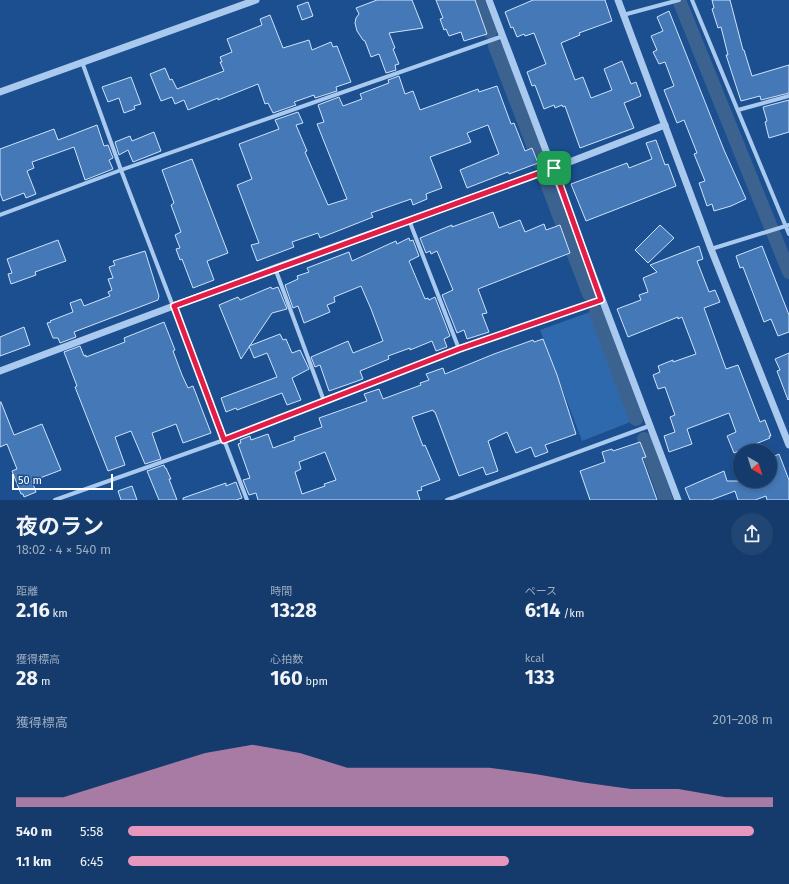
<!DOCTYPE html>
<html lang="ja">
<meta charset="utf-8">
<style>
:root{--surface:#143b6b;--page:#214673;--text:#f1f3f6;--muted:#9dadc1;--line:#33557e;--accent:#e797bd}
body{margin:0;font-family:"Fira Sans","Noto Sans JP",sans-serif;background:var(--page);color:var(--text);height:100vh;display:flex;flex-direction:column;font-size:15px;white-space:nowrap}
*{box-sizing:border-box;margin:0}
p{font-size:13px;color:var(--muted)}
.icon{flex:none;width:22px;height:22px;fill:none;stroke:currentColor;stroke-width:2;stroke-linecap:round;stroke-linejoin:round}
.map{position:relative;height:500px;overflow:hidden}
.side{display:flex;flex-direction:column;background:var(--surface);flex:1}
.side>*{flex:none}
.needle{width:26px;rotate:141deg}
.buttons{position:absolute;left:733px;top:444px;display:grid;gap:8px}
.buttons a{display:grid;place-items:center;width:44px;height:44px;border-radius:50%;background:var(--surface);box-shadow:0 2px 6px #0003,0 0 0 1px var(--line);font-size:20px}
.scale{position:absolute;left:12px;bottom:10px;width:101px;box-sizing:border-box;padding-left:4px;border:2px solid #fff;border-top:0;font-size:11px;line-height:14px;white-space:nowrap;color:#fff;-webkit-text-stroke:3px #1b4f8f;paint-order:stroke}
.pin{position:absolute;display:grid;place-items:center;width:34px;height:34px;color:#fff;margin:-17px;border-radius:8px;box-shadow:0 2px 6px #0006}
.round{display:grid;place-items:center;flex:none;width:42px;height:42px;border-radius:21px;background:var(--page)}
.head{display:flex;align-items:center;justify-content:space-between;height:68px;padding:0 16px}
h1{font-size:22px;font-weight:700;line-height:30px}
.stats{display:grid;grid-template-columns:repeat(3,1fr);gap:6px;height:68px;padding:4px 16px}
.stats div{display:grid;align-content:center}
.stats b{font-size:20px;font-weight:700}
.stats small{font-size:11px;font-weight:400}
.stats p{font-size:11px}
.chart{height:112px;padding:8px 16px}
.chart p{display:flex;justify-content:space-between}
.chart svg{width:100%;height:72px;margin-top:4px;fill:var(--accent);opacity:.7}
ul{padding:0 16px;list-style:none;font-size:13px}
li{display:grid;grid-template-columns:64px 48px 1fr;align-items:center;height:30px}
li i{height:10px;border-radius:5px;background:var(--accent)}
.map>svg:first-child{display:block}
</style>
<div class="map">
<svg width="789" height="500" viewBox="0 0 789 500">
<rect width="100%" height="100%" fill="#1b4f8f"/>
<polygon fill="#2e69ad" points="593,311 633,421 582,441 540,330"/>
<g fill="none" stroke-linecap="round" stroke-linejoin="round">
<g stroke="#3c6290" stroke-width="14">
<polyline points="477,0 490,32"/>
<polyline points="679,0 789,272"/>
<polyline points="495,46 540,163"/>
<polyline points="546,181 589,294"/>
<polyline points="596,312 636,419"/>
<polyline points="644,439 666,500"/>
</g>
</g>
<g fill="#4478b7" stroke="#cfe3fa" fill-rule="evenodd">
<polygon points="377,0 412,0 423,28 389,33 395,48 393,49 399,64 395,65 396,70 386,73 379,54 371,57 365,41 363,40 357,31 355,23 356,18 359,14 356,8"/>
<polygon points="436,0 475,0 487,34 464,41 461,32 449,36 446,29 444,30 440,19 443,18"/>
<polygon points="533,0 605,0 612,21 579,33 580,35 561,43 575,80 583,77 591,98 612,90 604,69 622,61 631,84 636,82 641,96 624,103 634,128 580,148 565,106 563,107 562,105 555,108 554,105 544,109 535,85 532,86 527,72 546,64 534,33 525,36 524,34 517,37 513,27 511,28 505,12"/>
<polygon points="712,0 730,0 743,50 744,50 752,76 789,65 789,93 761,100 760,96 741,101 726,55 728,55 721,27 718,28 712,9 714,8"/>
<polygon points="308,2 313,16 302,20 297,6"/>
<polygon points="669,11 724,150 746,199 731,206 714,211 712,204 707,206 699,183 705,181 694,154 697,153 684,120 677,123 664,90 674,86 665,62 659,64 653,52 657,50 651,36 663,31 657,17"/>
<polygon points="270,15 283,48 309,40 312,50 331,42 333,47 337,46 351,82 336,87 337,91 315,98 314,95 294,102 296,105 273,113 268,103 265,104 258,84 218,100 218,98 188,110 184,100 175,104 172,97 161,101 150,74 165,68 170,80 172,79 177,89 224,71 220,62 222,62 220,57 232,52 227,39 262,25 260,19"/>
<polygon points="399,76 405,94 413,91 420,110 478,89 479,92 497,86 511,124 514,123 525,151 532,148 538,163 509,174 508,172 467,188 460,170 499,154 488,125 467,133 471,142 430,157 442,188 426,194 427,199 413,205 411,199 371,213 373,217 320,238 318,233 292,242 294,247 257,261 251,245 259,243 237,185 252,179 239,144 279,129 275,120 298,112 303,123 296,125 307,151 305,152 328,205 347,199 317,124 324,122 318,105 339,97 343,106 362,99 360,94 389,83 388,80"/>
<polygon points="131,77 141,104 134,106 135,109 124,113 119,98 108,102 102,87"/>
<polygon points="789,100 789,132 769,138 765,122 767,121 763,107"/>
<polygon points="97,125 104,146 108,145 113,158 109,160 113,169 85,180 74,147 32,162 34,168 27,171 36,194 26,198 24,193 3,201 0,193 0,149 54,129 58,140"/>
<polygon points="154,132 161,151 133,162 128,150 119,155 115,142 130,136 132,141"/>
<polygon points="656,140 665,165 668,164 676,186 586,221 571,184 627,163 629,168 652,159 646,143"/>
<polygon points="192,159 228,253 207,261 214,280 193,288 182,259 180,260 176,249 180,248 175,235 181,232 171,205 174,203 162,170"/>
<polygon points="493,212 499,228 520,220 525,232 544,224 546,230 560,225 570,253 478,289 487,313 482,314 489,332 467,339 464,330 457,333 442,295 453,290 437,251 431,254 430,251 426,253 420,238 452,225 452,227"/>
<polygon points="660,225 674,238 648,263 635,250"/>
<polygon points="409,238 410,241 413,240 419,256 409,261 425,299 428,298 429,300 435,297 450,336 444,339 447,347 436,351 432,341 410,350 410,348 388,356 389,359 360,371 363,379 329,391 320,365 315,367 311,357 348,341 353,353 383,341 371,309 361,286 334,297 335,302 327,305 330,312 304,323 298,306 293,308 285,285 298,279 297,276 309,272 307,268 349,252 352,261 389,244 396,241 397,244"/>
<polygon points="58,240 66,261 35,272 36,275 11,284 8,274 12,273 7,259"/>
<polygon points="699,246 703,259 697,261 709,292 715,290 720,302 704,308 726,369 738,365 760,422 765,420 771,436 769,436 770,438 734,453 727,436 736,432 729,413 687,429 692,444 669,452 664,436 675,432 670,417 675,415 665,387 658,389 653,375 660,372 658,366 673,360 673,362 696,354 682,317 678,319 678,317 628,337 617,309 641,300 639,295 648,292 643,278 657,272 650,265"/>
<polygon points="762,246 789,315 789,332 778,336 771,319 764,322 743,267 740,268 736,256"/>
<polygon points="145,251 159,296 158,300 74,332 76,337 60,343 58,338 53,338 47,323 51,322 50,321 73,312 70,303 81,299 84,306 110,296 108,292 112,290 108,279 113,278 109,267 115,265 113,261"/>
<polygon points="271,287 272,289 278,287 287,309 272,313 241,359 219,305 238,297 240,300"/>
<polygon points="164,322 175,350 173,351 182,375 188,388 193,386 211,433 183,443 176,424 152,433 161,459 145,464 131,431 115,437 125,465 108,471 75,387 77,386 64,352 80,346 84,356 86,355 86,357 125,342 124,338"/>
<polygon points="24,327 30,345 0,356 0,337"/>
<polygon points="280,334 283,340 286,339 292,353 300,350 309,369 292,378 301,400 287,405 282,393 237,410 236,408 226,412 221,398 277,377 267,353 254,358 249,346"/>
<path d="M543,339L557,375L576,434L545,445L548,452L535,457L531,447L516,453L507,432L488,441L498,471L486,475L483,467L459,476L435,412H434L433,410L412,417L423,446L425,445L440,480L421,487L422,490L417,491L420,500H258L256,493L249,495L243,480L250,478L238,444L241,443L240,440L250,436L251,440L268,434L273,448L295,440L294,437L322,427L319,418L367,401L364,394L379,389L383,399L421,385L420,383L429,380L426,374L443,368L445,374L494,354L533,340L534,342ZM325,452L336,480L324,484L325,486L302,494L295,472L301,469L299,462Z"/>
<polygon points="789,353 789,399 788,400 777,371 780,370 775,359"/>
<polygon points="0,402 1,402 14,435 42,424 61,470 32,481 36,492 24,497 23,494 21,494 12,471 17,469 7,444 0,447"/>
<polygon points="640,442 646,457 642,458 657,500 590,500 580,471 605,462 602,452 612,449 613,451"/>
<polygon points="779,454 789,480 789,500 767,500 766,496 755,500 738,500 735,491 711,500 690,500 685,488 724,471 727,481 770,481 770,458"/>
<polygon points="164,465 165,468 166,468 171,479 169,479 177,500 159,500 147,471"/>
<polygon points="236,482 242,498 236,500 183,500 183,498 226,483 226,486"/>
<polygon points="132,486 137,500 121,500 118,491"/>
</g>
<g fill="none" stroke-linecap="round" stroke-linejoin="round">
<g stroke="#a9c9ee" stroke-width="4">
<polyline points="692,0 789,234"/>
<polyline points="623,15 679,0"/>
<polyline points="82,62 121,170 247,500"/>
<polyline points="738,110 789,96"/>
<polyline points="0,215 121,170 503,36"/>
<polyline points="409,220 459,349"/>
<polyline points="711,249 789,225"/>
<polyline points="275,268 324,401"/>
<polyline points="55,500 224,440 459,349 601,300"/>
<polyline points="447,500 649,426"/>
</g>
<g stroke="#a9c9ee" stroke-width="7">
<polyline points="489,0 678,500"/>
<polyline points="618,0 711,249 789,445"/>
<polyline points="0,92 256,0"/>
<polyline points="0,371 275,268 554,168 665,125"/>
</g>
</g>
<g fill="none" stroke-linecap="round" stroke-linejoin="round">
<g stroke="#fff" stroke-width="8">
<polygon id="route" points="554,168 601,300 459,349 224,440 174,306"/>
</g>
<use href="#route" stroke="#e11d48" stroke-width="5"/>
</g>
</svg>
<div class="buttons">
<a><svg class="needle" viewBox="-14 -14 28 28"><path d="M0-13l5 13h-10z" fill="#e53935"/><path d="M0 13l5-13h-10z" fill="#9dadc1"/></svg></a>
</div>
<div class="scale">50 m</div>
<div class="pin" style="left:554px;top:168px;background:#1e9e55"><svg class="icon" aria-label="arrive" viewBox="0 0 24 24"><path d="M6 21V4h12l-3 4 3 4H6"/></svg></div>
</div>
<section class="side">
<div class="head"><div><h1>夜のラン</h1><p>18:02 · 4 × 540 m</p></div><a class="round"><svg class="icon" aria-label="share" viewBox="0 0 24 24"><path d="M12 15V3M7 8l5-5 5 5M5 13v7h14v-7"/></svg></a></div>
<div class="stats">
<div><p>距離</p><b>2.16<small> km</small></b></div>
<div><p>時間</p><b>13:28</b></div>
<div><p>ペース</p><b>6:14<small> /km</small></b></div>
</div>
<div class="stats">
<div><p>獲得標高</p><b>28<small> m</small></b></div>
<div><p>心拍数</p><b>160<small> bpm</small></b></div>
<div><p>kcal</p><b>133</b></div>
</div>
<div class="chart"><p><span>獲得標高</span>201–208 m</p>
<svg viewBox="0 0 160 44" preserveAspectRatio="none"><path d="M0 44V38L10 38L20 29L30 20L40 11L50 6L60 11L70 20L80 20L90 20L100 20L110 24L120 29L130 33L140 33L150 38L160 38V44z"/></svg>
</div>
<ul>
<li><b>540 m</b>5:58<i style="width:97%"></i></li>
<li><b>1.1 km</b>6:45<i style="width:59%"></i></li>
</ul>
</section>
